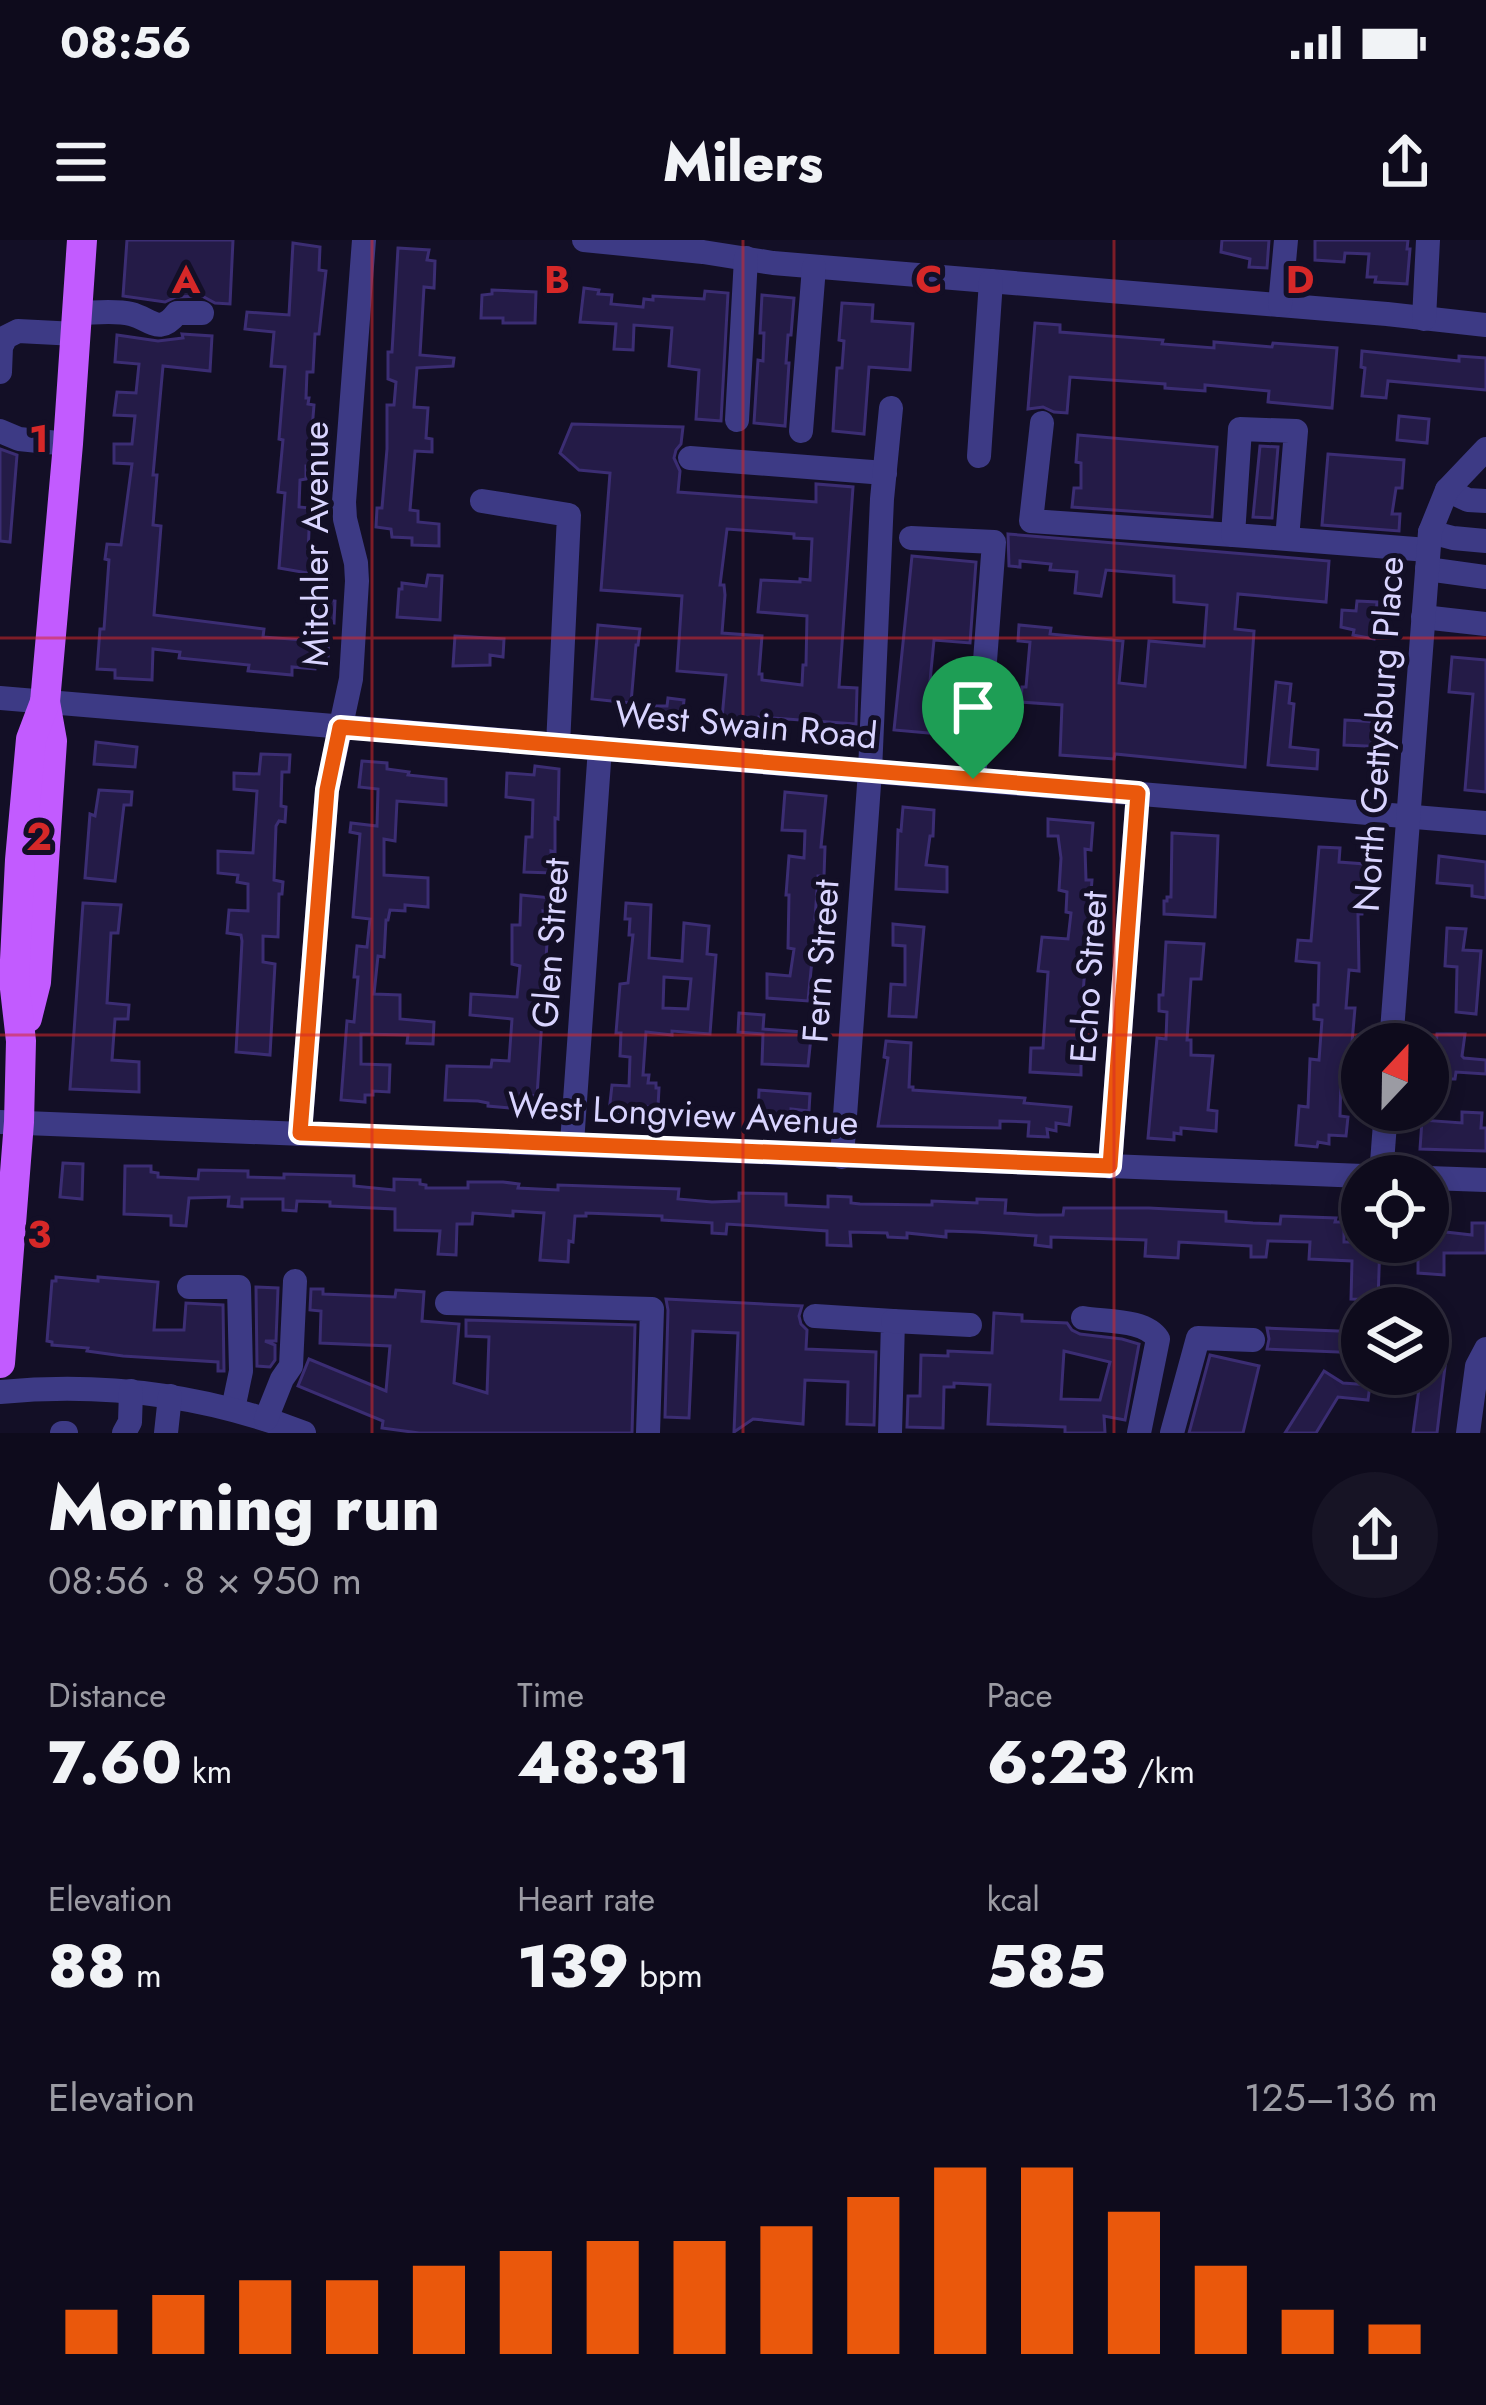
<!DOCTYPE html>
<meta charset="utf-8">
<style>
:root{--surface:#0e0b1c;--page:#171425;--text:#f1f3f6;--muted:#9b9ba3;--line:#2e2b3b;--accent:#ea580c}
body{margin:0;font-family:Jost,sans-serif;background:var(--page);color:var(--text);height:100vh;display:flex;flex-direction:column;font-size:45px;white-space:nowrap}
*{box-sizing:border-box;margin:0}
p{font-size:39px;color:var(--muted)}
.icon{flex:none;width:66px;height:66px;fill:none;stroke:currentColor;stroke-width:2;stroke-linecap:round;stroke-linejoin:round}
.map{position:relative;height:1193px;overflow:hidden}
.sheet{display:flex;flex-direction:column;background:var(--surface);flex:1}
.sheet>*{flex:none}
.needle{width:78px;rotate:22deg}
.tools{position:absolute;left:1341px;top:783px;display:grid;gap:24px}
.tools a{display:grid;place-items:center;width:108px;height:108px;border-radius:50%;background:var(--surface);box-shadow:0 6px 18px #0003,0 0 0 3px var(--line);font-size:60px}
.pin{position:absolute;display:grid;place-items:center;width:102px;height:102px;color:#fff;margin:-123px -51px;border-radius:50% 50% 50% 0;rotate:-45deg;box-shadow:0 0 12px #0007}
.pin .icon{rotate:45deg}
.round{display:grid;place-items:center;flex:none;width:126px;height:126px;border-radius:63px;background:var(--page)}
.summary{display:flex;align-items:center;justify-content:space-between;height:204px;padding:0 48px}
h1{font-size:66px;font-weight:800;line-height:90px}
.stats{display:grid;grid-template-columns:repeat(3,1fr);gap:18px;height:204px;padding:12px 48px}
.stats div{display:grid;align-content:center}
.stats b{font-size:60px;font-weight:800}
.stats small{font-size:33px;font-weight:400}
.stats p{font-size:33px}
.chart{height:336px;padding:24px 48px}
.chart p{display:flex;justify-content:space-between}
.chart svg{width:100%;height:216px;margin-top:12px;stroke:var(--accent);stroke-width:6}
.status{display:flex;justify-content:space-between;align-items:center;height:84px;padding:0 60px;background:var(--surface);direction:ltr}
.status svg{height:33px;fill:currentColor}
header{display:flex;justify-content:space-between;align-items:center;height:156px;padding:0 48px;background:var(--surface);font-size:54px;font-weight:800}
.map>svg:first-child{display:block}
</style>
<div class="status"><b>08:56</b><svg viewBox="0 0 49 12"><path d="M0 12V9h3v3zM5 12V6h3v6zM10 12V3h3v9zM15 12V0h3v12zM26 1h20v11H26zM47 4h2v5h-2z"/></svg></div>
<header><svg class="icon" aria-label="menu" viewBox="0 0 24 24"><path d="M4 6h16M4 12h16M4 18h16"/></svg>Milers<svg class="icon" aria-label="share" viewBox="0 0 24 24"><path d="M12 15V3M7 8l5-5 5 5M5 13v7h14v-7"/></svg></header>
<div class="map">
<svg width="1486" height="1193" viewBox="0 0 1486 1193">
<rect width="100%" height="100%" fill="#130f26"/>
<g fill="#241b47" stroke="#3b2d73" stroke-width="3" fill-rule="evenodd">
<polygon points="127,0 233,0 230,64 215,63 202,56 176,57 165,62 123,56"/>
<polygon points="1222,0 1269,0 1267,28 1249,27 1250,19 1221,12"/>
<polygon points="1315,0 1408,0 1407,9 1410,9 1407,44 1375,42 1376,37 1367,37 1369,14 1345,13 1344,22 1315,20"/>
<polygon points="293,3 320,7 319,30 326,31 319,94 315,94 313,132 307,132 306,158 309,158 308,164 314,165 309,226 306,226 306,239 300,240 299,267 310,268 308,314 313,314 313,334 279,328 285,253 278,252 283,200 279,199 285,127 271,126 274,92 245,89 247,72 289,75"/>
<polygon points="398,8 429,10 427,20 435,21 434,48 424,47 420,115 454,118 453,126 417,128 414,167 428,168 426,198 432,199 432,212 415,211 410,270 418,271 418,282 439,284 439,306 412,305 412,298 392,297 391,289 376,287 377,268 382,268 387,209 387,165 394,165 396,142 388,139 388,112 392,112"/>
<polygon points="584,48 599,50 598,54 612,55 611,64 643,67 644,59 653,60 653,56 704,59 705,51 728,53 721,181 696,179 699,130 669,126 672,88 634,85 633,110 614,109 616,84 580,82"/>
<polygon points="492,50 536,52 535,83 503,83 503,78 481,78 482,55 492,54"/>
<polygon points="762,55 794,58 791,95 788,95 786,123 789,123 785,186 754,183 758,120 763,121 764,93 760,93"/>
<polygon points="842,63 873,65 872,81 913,84 910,130 869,127 864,194 833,191 837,128 842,128 844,101 839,100"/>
<polygon points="1035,83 1060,85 1060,92 1163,100 1162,104 1214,108 1214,102 1272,107 1273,103 1337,108 1332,168 1268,162 1269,151 1205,145 1205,151 1165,148 1165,144 1070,137 1067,173 1054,172 1043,167 1028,169"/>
<polygon points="182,94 212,96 210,131 163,126 153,235 157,235 153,285 161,286 154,375 264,389 263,397 302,400 302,397 315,398 317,359 335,361 334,383 329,382 328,417 316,417 315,429 292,427 292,435 248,431 249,425 179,418 180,412 153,409 152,440 115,438 115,430 97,429 100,389 104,389 109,320 105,319 107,304 121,305 132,224 114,223 114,204 132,204 135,176 114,175 117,152 136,153 139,124 115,122 117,95 158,101 183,98"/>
<polygon points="1362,111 1459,121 1459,116 1486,118 1486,150 1388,141 1386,158 1362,156 1365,128 1361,127"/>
<polygon points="1399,176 1429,179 1427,203 1397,200"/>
<path d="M572,184L683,187L681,204L676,210L674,218L680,231L678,252L816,262V244L853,247L839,447L857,448L856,484L759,477V481L722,478L726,435L677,431L682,356L601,350L610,233L579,230L560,213ZM727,289L794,294V298L812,299L810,340L800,339V342L761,340L758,372L807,376L806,425H803L802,445L762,440V434H759L762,396L722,393L725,355L724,345H720Z"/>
<polygon points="1078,195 1217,207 1212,277 1072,267 1074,248 1081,248 1081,223 1076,222"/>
<polygon points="1260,206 1278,207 1272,278 1253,277"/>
<polygon points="0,209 17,215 10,302 0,301"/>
<polygon points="1328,214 1404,220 1402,248 1396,248 1392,274 1400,274 1399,291 1322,285"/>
<polygon points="1008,294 1329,321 1326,362 1238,354 1235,389 1254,391 1245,527 1115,514 1114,519 1060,515 1062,465 1021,462 1022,447 1026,447 1030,402 1018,401 1019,385 1051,388 1050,394 1123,401 1119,443 1145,446 1149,401 1204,406 1207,365 1174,362 1174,336 1106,330 1101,356 1075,353 1077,332 1050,330 1051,324 1020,321 1020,327 1009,326"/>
<polygon points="912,316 976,322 970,403 934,400 928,462 965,465 963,496 894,490"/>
<polygon points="428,335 442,336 440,380 397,377 399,349 402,349 402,343 426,346"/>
<polygon points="1357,361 1377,362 1374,399 1353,395 1354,390 1341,387 1342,370 1356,371"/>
<polygon points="598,385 640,389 638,405 636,405 631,463 592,459"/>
<polygon points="455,396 504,399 503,417 490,415 490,425 453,426"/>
<polygon points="1452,417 1486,420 1486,552 1465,550 1473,454 1449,452"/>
<polygon points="1276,442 1291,444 1289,463 1294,464 1290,507 1318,510 1317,529 1268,525"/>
<polygon points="668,458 684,460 682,481 676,483 676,489 655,488 656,484 651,484 656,466 667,466"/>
<polygon points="1345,480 1379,482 1379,486 1388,487 1388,507 1344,505"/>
<polygon points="96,502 137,507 135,527 94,524"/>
<polygon points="261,514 290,515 289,532 282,532 281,566 286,567 285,582 279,581 276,586 274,640 283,642 282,654 279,654 278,697 263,696 263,722 275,724 270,815 236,812 242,701 241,695 227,693 229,670 248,671 248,644 237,642 238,635 218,633 218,611 253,613 257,551 234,549 234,533 259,534"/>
<polygon points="362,521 387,523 387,529 409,532 408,535 446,539 446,565 397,561 395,601 384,599 384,635 428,638 428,667 405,665 405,671 390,670 388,680 386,680 384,717 378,716 374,754 400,755 400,779 434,782 433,804 407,803 408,795 361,794 361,824 390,825 389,852 373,851 373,855 365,855 365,862 341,860 347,781 354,782 358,737 354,737 357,706 367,707 370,679 353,677 360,594 350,592 351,583 377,586 378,549 359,547"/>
<polygon points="535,526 559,529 558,579 555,578 555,612 551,611 552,633 524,632 526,597 532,597 533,560 506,557 507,533 534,535"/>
<polygon points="99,550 132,552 131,565 124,565 115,641 85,638 90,574 95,576"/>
<polygon points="785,552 826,556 821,607 825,607 824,636 818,636 815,679 820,679 819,710 813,710 808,761 767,758 767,734 790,736 794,709 788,708 789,655 786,655 789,616 804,618 805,591 782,590"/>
<polygon points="903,567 934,570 933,596 930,596 926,625 947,627 947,652 896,649 898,590 901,591"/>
<polygon points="1048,579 1093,583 1091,610 1085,609 1086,640 1092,640 1078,816 1081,816 1081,835 1030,832 1031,808 1043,808 1048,732 1038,731 1042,697 1068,699 1071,673 1066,672 1067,652 1059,650 1061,618 1058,596 1048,596"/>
<polygon points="1172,593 1218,596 1215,677 1164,674 1164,661 1167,661 1167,657 1171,657"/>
<polygon points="1319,607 1340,608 1339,622 1365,624 1362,674 1358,674 1359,731 1349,730 1346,768 1355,768 1349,837 1341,836 1340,876 1348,877 1346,896 1329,895 1329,904 1318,902 1317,907 1296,905 1299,866 1308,867 1310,819 1319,820 1322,780 1314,779 1314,765 1318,765 1319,723 1296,721 1298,700 1311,701"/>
<polygon points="1439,616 1486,622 1486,658 1472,656 1472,646 1437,643"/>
<polygon points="521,655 552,658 551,673 543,671 544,702 547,703 537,856 521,854 521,861 511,860 511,868 488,866 488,863 478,861 445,860 447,826 491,827 492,820 509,821 512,779 470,775 471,754 517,757 520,726 512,724 512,685 520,685"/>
<polygon points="83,663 121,665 118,693 111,693 107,763 129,765 128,779 115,779 112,820 139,822 139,852 70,849"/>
<path d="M626,663L651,665L649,718L682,721L684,683L709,686L707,714L716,715L710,794L672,791V795L646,792L643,835H649L648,843H656V848H659L658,867L643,866V874L609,872L612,845L629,846L630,817L620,816L621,793H616L620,744L628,743L633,695H629L630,679H625ZM664,737L691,739L688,769L663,768Z"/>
<polygon points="893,684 924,687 916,777 889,776 891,744 905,745 905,706 893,705"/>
<polygon points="1447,688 1466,689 1463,710 1481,711 1476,774 1456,772 1457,727 1445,726"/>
<polygon points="1166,702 1204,704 1201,739 1191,739 1187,800 1191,800 1191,815 1213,816 1208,870 1217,871 1216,891 1181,888 1181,894 1174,893 1174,900 1148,898 1157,798 1166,799 1167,772 1159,771 1159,755 1163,755"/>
<polygon points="739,773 764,775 763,789 802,792 802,796 811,797 808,826 762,824 763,794 738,792"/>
<polygon points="1437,794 1465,794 1462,816 1464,818 1486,820 1486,834 1456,832 1455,839 1434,839"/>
<polygon points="886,801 911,803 909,847 913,847 913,850 1025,858 1024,863 1071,867 1069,885 1056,883 1056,891 1047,889 1048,897 1028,896 1029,882 1000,881 1000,888 878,886 888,818 884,817"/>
<polygon points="759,850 810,854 809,871 791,869 791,876 783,876 784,879 758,877"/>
<polygon points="1462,872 1482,873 1481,888 1486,888 1486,911 1420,909 1422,880 1462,883"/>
<polygon points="63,923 83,924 82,959 60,957"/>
<polygon points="125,926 151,926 151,932 158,933 158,937 198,939 199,930 248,931 248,937 284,938 284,934 354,936 354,946 394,950 394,939 420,940 420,944 426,945 426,948 468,948 468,942 503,942 519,944 518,948 558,950 558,945 679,949 678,959 712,962 739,961 739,953 786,954 786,965 828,967 828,956 851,957 851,963 860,964 932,965 932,961 977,963 977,959 1006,960 1005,973 1037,975 1063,975 1064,968 1149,968 1226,972 1226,981 1253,983 1280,984 1281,976 1336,978 1335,982 1344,982 1344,1002 1380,1002 1378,1060 1351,1059 1352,1021 1309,1019 1310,1002 1268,1001 1266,1017 1251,1017 1251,1006 1179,1002 1178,1018 1145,1016 1146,1000 1051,997 1051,1007 1035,1005 1036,996 976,992 946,991 946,997 907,993 907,998 888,997 887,993 850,992 851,1006 827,1005 827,991 727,984 726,994 712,993 712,983 662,980 662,976 586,973 586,976 575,976 573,1002 569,1001 568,1022 540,1020 544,973 513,971 513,976 473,973 472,984 457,984 456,1015 438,1014 440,991 395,990 395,969 330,966 330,962 297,961 296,971 283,970 283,959 242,959 242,967 228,966 229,957 189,958 186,986 171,985 171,976 124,974"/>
<polygon points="1472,983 1486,983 1486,1013 1444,1013 1444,1035 1418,1033 1418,1002 1428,1002 1428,990 1472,995"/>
<polygon points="56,1037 98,1041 98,1037 158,1042 154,1090 184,1090 186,1063 223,1065 224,1131 218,1131 218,1122 123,1116 87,1111 88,1108 52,1105 52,1102 47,1101 52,1041 56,1041"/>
<polygon points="256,1047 278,1048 276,1101 265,1101 275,1105 275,1120 270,1127 257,1126"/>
<polygon points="311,1049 323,1049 323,1054 395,1057 396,1050 424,1052 422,1081 459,1084 454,1143 487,1153 489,1097 466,1096 466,1080 635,1085 632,1193 419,1193 382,1188 383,1181 298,1146 309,1119 386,1151 390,1106 320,1103 321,1071 310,1070"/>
<polygon points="666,1059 802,1066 799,1076 801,1084 807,1090 806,1109 876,1112 874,1185 847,1184 848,1142 805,1140 803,1184 753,1179 734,1192 738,1093 693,1091 689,1178 665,1177 668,1070"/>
<path d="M994,1073L1022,1075V1081L1067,1083L1072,1090L1080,1094L1122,1099L1139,1104L1125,1180L1104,1176L1105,1193H1065V1187L988,1184L990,1145L954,1143V1147H944L943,1188L907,1187L908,1156H920L921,1115L948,1116V1111L992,1113ZM1064,1111L1110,1122L1100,1160L1061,1159Z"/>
<polygon points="1267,1088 1362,1092 1362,1113 1267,1109 1269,1099"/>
<polygon points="1428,1099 1448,1102 1437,1193 1413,1193 1421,1134 1428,1134"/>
<polygon points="1210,1115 1259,1126 1243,1193 1189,1193"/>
<polygon points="1324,1131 1343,1143 1370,1145 1368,1160 1338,1157 1316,1193 1285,1193"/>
</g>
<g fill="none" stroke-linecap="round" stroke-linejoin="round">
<g stroke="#3d3a85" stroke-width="24">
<polyline points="584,0 703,12 773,23 1387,74 1486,85"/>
<polyline points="1280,65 1286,0"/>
<path d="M77,73C94,73 115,70 131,74C151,79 159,96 177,73H202"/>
<polyline points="1424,79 1428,0"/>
<polyline points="0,132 1,107 6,97 18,91 76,94"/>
<polyline points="737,180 746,18"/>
<polyline points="1042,183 1031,281 1233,295"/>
<polyline points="0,191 19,199 68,204"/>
<polyline points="801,191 814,27"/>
<polyline points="979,216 991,41"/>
<polyline points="690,218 885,233"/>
<polyline points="1447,250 1468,260 1486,261"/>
<polyline points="482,261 569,275 558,505"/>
<polyline points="1430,292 1453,298 1486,301"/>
<polyline points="911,298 994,302 979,500 973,539"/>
<polyline points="1287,299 1233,295 1240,189 1296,191 1287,299 1428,310"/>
<polyline points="1427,329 1486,337"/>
<polyline points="1423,377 1486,384"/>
<polyline points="0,458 1486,583"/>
<polyline points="1391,804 1430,292 1447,250 1486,209"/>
<polyline points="0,882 1363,936"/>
<polyline points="300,893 327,550 351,439 357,341 356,323 345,279 344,262 364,0"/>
<polyline points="572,903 600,508"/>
<polyline points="842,917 870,531 882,259 891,168"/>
<polyline points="1110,927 1138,553"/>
<polyline points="1381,936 1386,870"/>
<polyline points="1428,938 1486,940"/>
<polyline points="189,1047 239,1047 241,1131 233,1169"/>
<polyline points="447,1063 652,1069 648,1193"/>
<polyline points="815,1076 893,1081 890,1193"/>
<path d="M1083,1078C1106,1082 1145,1079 1158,1099L1139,1193"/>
<polyline points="893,1081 970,1085"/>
<path d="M0,1152C104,1142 206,1155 304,1193"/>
<polyline points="266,1179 282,1139 291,1126 295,1041"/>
<polyline points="62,1193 66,1193"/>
<polyline points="124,1193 130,1182 131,1151"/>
<polyline points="166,1193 170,1156"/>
<polyline points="1172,1193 1198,1098 1253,1100"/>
<polyline points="1468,1193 1477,1126 1486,1109"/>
</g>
<g stroke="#c25bff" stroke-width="30">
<polyline points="27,778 36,742 52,501 45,462"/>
<polyline points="0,1123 19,882 21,801 14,740 20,620 31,499 45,462 68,204 82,0"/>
</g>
</g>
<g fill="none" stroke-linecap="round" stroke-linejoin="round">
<g stroke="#fff" stroke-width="24">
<polygon id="route" points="340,487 1138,553 1110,926 300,893 327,550"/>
</g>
<use href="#route" stroke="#ea580c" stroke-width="15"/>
</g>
<path fill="none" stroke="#d62828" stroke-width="3" stroke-opacity="0.55" d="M372,0V1193M743,0V1193M1114,0V1193M0,398H1486M0,795H1486"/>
<g text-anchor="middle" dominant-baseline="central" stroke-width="10" stroke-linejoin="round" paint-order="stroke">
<g font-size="36" fill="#d9d4ff" stroke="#130f26">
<text transform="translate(315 304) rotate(-90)">Mitchler Avenue</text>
<text transform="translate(746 484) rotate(5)">West Swain Road</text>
<text transform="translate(1378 494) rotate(-86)">North Gettysburg Place</text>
<text transform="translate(550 703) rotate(-86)">Glen Street</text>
<text transform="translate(820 721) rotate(-86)">Fern Street</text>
<text transform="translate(1088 737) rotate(-86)">Echo Street</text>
<text transform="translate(683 873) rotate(3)">West Longview Avenue</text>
</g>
</g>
<g font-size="39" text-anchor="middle" font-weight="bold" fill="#d62828" stroke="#130f26" stroke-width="10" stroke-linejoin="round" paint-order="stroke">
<text x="186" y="53">A</text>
<text x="557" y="53">B</text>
<text x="929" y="53">C</text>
<text x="1300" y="53">D</text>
<text x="39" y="212">1</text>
<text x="39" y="610">2</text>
<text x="39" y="1008">3</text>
</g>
</svg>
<div class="tools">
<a><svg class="needle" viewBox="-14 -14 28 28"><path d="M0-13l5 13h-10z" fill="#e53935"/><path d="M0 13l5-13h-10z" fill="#9b9ba3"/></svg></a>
<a><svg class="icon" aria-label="locate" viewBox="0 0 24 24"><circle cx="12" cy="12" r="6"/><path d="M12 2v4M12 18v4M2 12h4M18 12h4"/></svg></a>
<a><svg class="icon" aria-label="layers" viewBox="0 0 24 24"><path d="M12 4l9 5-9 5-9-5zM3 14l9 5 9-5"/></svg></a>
</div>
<div class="pin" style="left:973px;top:539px;background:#1e9e55"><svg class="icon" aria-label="arrive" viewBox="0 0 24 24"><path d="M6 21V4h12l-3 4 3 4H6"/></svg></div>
</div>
<section class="sheet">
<div class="summary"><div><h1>Morning run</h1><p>08:56 · 8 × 950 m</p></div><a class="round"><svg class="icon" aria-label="share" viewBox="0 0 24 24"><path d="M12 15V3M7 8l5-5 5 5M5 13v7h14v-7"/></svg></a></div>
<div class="stats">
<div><p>Distance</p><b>7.60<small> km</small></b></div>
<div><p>Time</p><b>48:31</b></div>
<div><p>Pace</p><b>6:23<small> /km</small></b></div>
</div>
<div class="stats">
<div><p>Elevation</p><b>88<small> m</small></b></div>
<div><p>Heart rate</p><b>139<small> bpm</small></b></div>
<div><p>kcal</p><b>585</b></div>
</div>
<div class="chart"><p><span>Elevation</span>125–136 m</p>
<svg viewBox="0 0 160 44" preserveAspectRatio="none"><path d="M5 44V35M15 44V32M25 44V29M35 44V29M45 44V26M55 44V23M65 44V21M75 44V21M85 44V18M95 44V12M105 44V6M115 44V6M125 44V15M135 44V26M145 44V35M155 44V38"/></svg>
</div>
</section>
